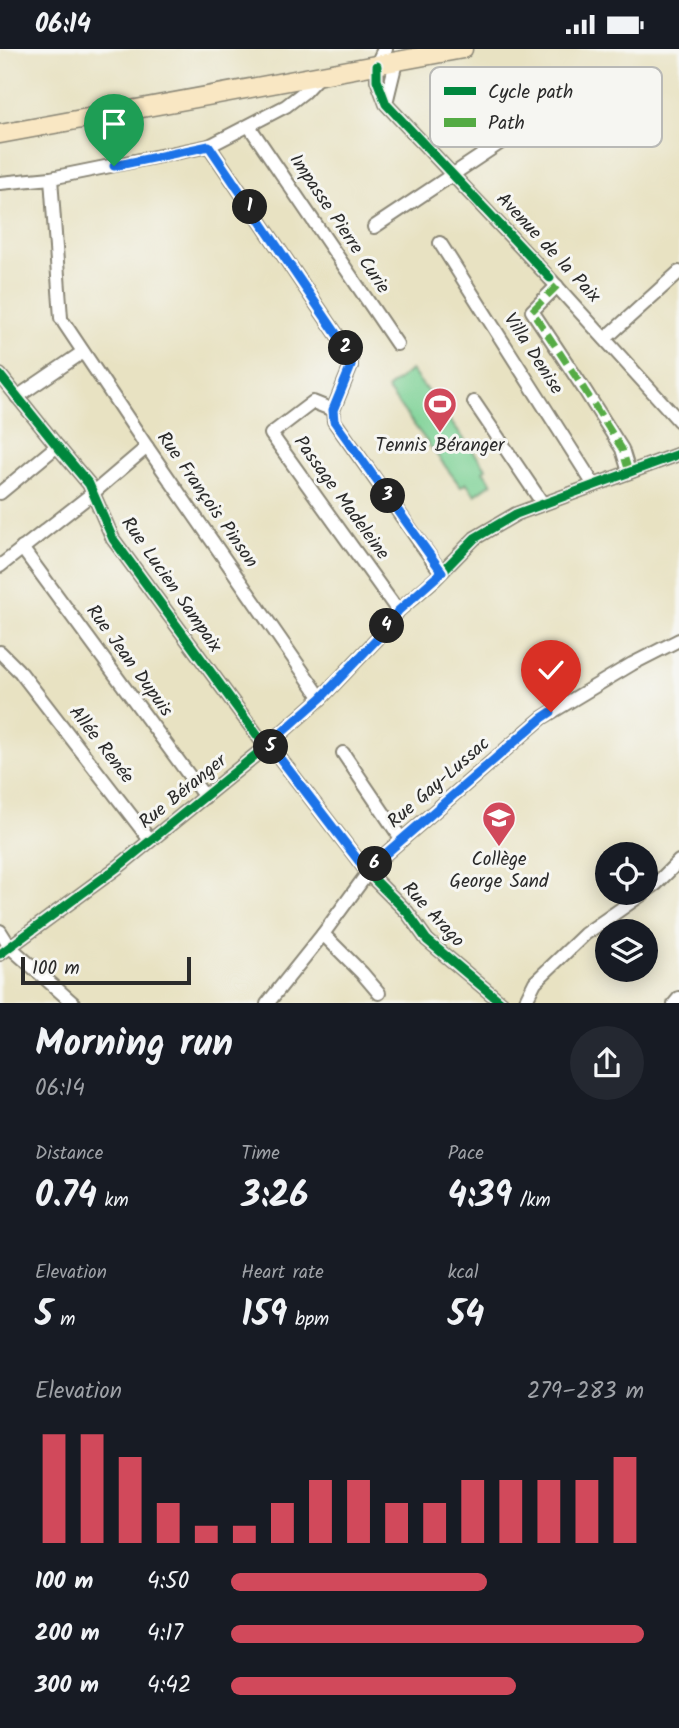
<!DOCTYPE html>
<meta charset="utf-8">
<style>
:root{--surface:#171b24;--page:#242831;--text:#f1f3f6;--muted:#9ea1a6;--accent:#d1495b}
body{margin:0;font-family:Kalam,sans-serif;background:var(--page);color:var(--text);height:100vh;display:flex;flex-direction:column;font-size:26px;white-space:nowrap}
*{box-sizing:border-box;margin:0}
p{font-size:23px;color:var(--muted)}
.icon{flex:none;width:38px;height:38px;fill:none;stroke:currentColor;stroke-width:2;stroke-linecap:round;stroke-linejoin:round}
.map{position:relative;height:954px;overflow:hidden}
.side{display:flex;flex-direction:column;background:var(--surface);flex:1}
.side>*{flex:none}
.controls{position:absolute;left:595px;top:793px;display:grid;gap:14px}
.controls a{display:grid;place-items:center;width:63px;height:63px;border-radius:50%;background:var(--surface);box-shadow:0 4px 18px #0003;font-size:35px}
.scale{position:absolute;left:21px;bottom:18px;width:170px;box-sizing:border-box;padding-left:7px;border:4px solid #2b2b2b;border-top:0;font-size:19px;line-height:24px;white-space:nowrap;color:#2b2b2b;-webkit-text-stroke:5px #f6f6f2;paint-order:stroke}
.pin{position:absolute;display:grid;place-items:center;width:60px;height:60px;color:#fff;margin:-72px -30px;border-radius:50% 50% 50% 0;rotate:-45deg;box-shadow:0 0 7px #0007}
.pin .icon{rotate:45deg}
.km{position:absolute;width:35px;height:35px;margin:-18px;border-radius:50%;background:#222;color:#fff;font-size:19px;line-height:35px;text-align:center}
.round{display:grid;place-items:center;flex:none;width:74px;height:74px;border-radius:37px;background:var(--page)}
.overview{display:flex;align-items:center;justify-content:space-between;height:119px;padding:0 35px}
h1{font-size:38px;font-weight:600;line-height:52px}
.stats{display:grid;grid-template-columns:repeat(3,1fr);gap:10px;height:119px;padding:7px 35px}
.stats div{display:grid;align-content:center}
.stats b{font-size:35px;font-weight:600}
.stats small{font-size:19px;font-weight:400}
.stats p{font-size:19px}
.chart{height:196px;padding:14px 35px}
.chart p{display:flex;justify-content:space-between}
.chart svg{width:100%;height:126px;margin-top:7px;stroke:var(--accent);stroke-width:6}
ul{padding:0 35px;list-style:none;font-size:23px}
li{display:grid;grid-template-columns:112px 84px 1fr;align-items:center;height:52px}
li i{height:18px;border-radius:9px;background:var(--accent)}
.status{display:flex;justify-content:space-between;align-items:center;height:49px;padding:0 35px;background:var(--surface);direction:ltr}
.status svg{height:19px;fill:currentColor}
.map>svg:first-child{display:block}
</style>
<div class="status"><b>06:14</b><svg viewBox="0 0 49 12"><path d="M0 12V9h3v3zM5 12V6h3v6zM10 12V3h3v9zM15 12V0h3v12zM26 1h20v11H26zM47 4h2v5h-2z"/></svg></div>
<div class="map">
<svg width="679" height="955" viewBox="0 0 679 955">
<rect width="100%" height="100%" fill="#f6f6f2"/>
<filter id="ink" filterUnits="userSpaceOnUse"><feTurbulence type="fractalNoise" baseFrequency=".0143" numOctaves="2"/><feDisplacementMap in="SourceGraphic" scale="14" xChannelSelector="R" yChannelSelector="G"/><feConvolveMatrix kernelMatrix="1 2 1 2 8 2 1 2 1" color-interpolation-filters="sRGB"/></filter>
<filter id="wash" filterUnits="userSpaceOnUse"><feTurbulence type="fractalNoise" baseFrequency=".00686" numOctaves="4" result="noise"/><feDisplacementMap in="SourceGraphic" scale="28" xChannelSelector="R" yChannelSelector="G"/><feGaussianBlur stdDeviation="1.57" result="paint"/><feColorMatrix in="noise" values="0 0 0 0 0 0 0 0 0 0 0 0 0 0 0 0 0 1.4 0 .05"/><feComposite in="paint" operator="in"/></filter>
<g filter="url(#wash)">
<rect width="100%" height="100%" fill="#e8e2c2"/>
<polygon fill="#7cd194" stroke="#547e60" stroke-width="2" points="411,321 486,419 483,422 492,434 475,446 466,434 461,438 387,340"/>
</g>
<g filter="url(#ink)">
<g fill="none" stroke-linecap="round" stroke-linejoin="round">
<g stroke="#8a8676" stroke-width="16">
<g id="minor">
<polyline points="377,17 377,31 386,55 543,222 679,372"/>
<polyline points="386,54 396,13"/>
<polyline points="249,77 397,295"/>
<polyline points="209,97 348,302 351,310 351,317 333,361 334,372 441,523"/>
<polyline points="51,129 61,269"/>
<polyline points="0,134 51,129 209,97 286,57 304,43 319,27"/>
<polyline points="374,178 560,54"/>
<polyline points="440,194 594,436"/>
<polyline points="557,237 532,262 584,340 622,400 629,423"/>
<polyline points="64,274 147,398 321,649"/>
<polyline points="605,290 679,223"/>
<polyline points="0,326 57,397 89,435 113,490 260,690 269,695 368,824 407,863 427,891 503,955"/>
<polyline points="17,348 83,303"/>
<polyline points="474,353 543,455"/>
<polyline points="333,361 313,353 271,385 398,562"/>
<polyline points="0,444 57,397"/>
<polyline points="22,499 205,748"/>
<polyline points="0,517 93,444 147,398"/>
<polyline points="0,603 18,621"/>
<polyline points="21,624 150,791"/>
<polyline points="343,704 402,791"/>
<polyline points="646,842 656,835 679,812"/>
<polyline points="0,882 10,898 74,955"/>
<polyline points="323,885 362,924 379,944"/>
<polyline points="0,905 118,818 269,695 321,649 380,587 398,562 435,530 475,489 516,465 679,405"/>
<polyline points="267,955 323,885 375,814 542,669 632,615 679,591"/>
<polyline points="524,955 535,933 585,885 644,844"/>
<polyline points="674,955 679,949"/>
</g>
</g>
<g stroke="#8a8676" stroke-width="18">
<polyline id="tertiary" points="377,17 385,0"/>
</g>
<g stroke="#8a8676" stroke-width="21">
<polyline id="secondary" points="0,85 463,0"/>
</g>
<use href="#minor" stroke="#fff" stroke-width="12"/>
<use href="#tertiary" stroke="#fff" stroke-width="14"/>
<use href="#secondary" stroke="#f9e7c3" stroke-width="18"/>
<polyline stroke="#54ab44" stroke-width="7" stroke-dasharray="14 7" stroke-linecap="butt" points="557,237 532,262 584,340 622,400 629,423"/>
<g stroke="#f6f6f2" stroke-width="13">
<g id="cycleway">
<polyline points="377,17 377,31 386,55 550,229"/>
<polyline points="0,326 57,397 89,435 113,490 260,690 269,695 368,824 407,863 427,891 503,955"/>
<polyline points="0,905 118,818 269,695 321,649 380,587 398,562 435,530 475,489 516,465 679,405"/>
</g>
</g>
<use href="#cycleway" stroke="#00873e" stroke-width="9"/>
</g>
</g>
<g fill="none" stroke-linecap="round" stroke-linejoin="round" filter="url(#ink)">
<g stroke="#fff" stroke-width="14">
<polyline id="route" points="114,117 209,97 348,302 351,310 351,317 333,361 334,372 442,523 398,562 380,587 321,649 269,695 368,824 375,814 542,669 551,663"/>
</g>
<use href="#route" stroke="#1a73e8" stroke-width="9"/>
</g>
<defs>
<g id="stadium-pin" transform="scale(1.75)"><path d="M0 17L-7.5 6A9.5 9.5 0 1 1 7.5 6Z" fill="#d1495b" stroke="#f6f6f2"/><path d="M0-5a6.5 5 0 1 0 0 10a6.5 5 0 1 0 0-10ZM-3.5-1.8h7v3.6h-7Z" fill="#fff"/></g>
<g id="school-pin" transform="scale(1.75)"><path d="M0 17L-7.5 6A9.5 9.5 0 1 1 7.5 6Z" fill="#d1495b" stroke="#f6f6f2"/><path d="M0-5L7-2L0 1L-7-2ZM-4 1L0 2.5L4 1V4Q0 6-4 4Z" fill="#fff"/></g>
</defs>
<g fill-rule="evenodd">
<use href="#stadium-pin" x="440" y="355"/>
<use href="#school-pin" x="499" y="769"/>
</g>
<g text-anchor="middle" dominant-baseline="central" stroke-width="6" stroke-linejoin="round" paint-order="stroke">
<g font-size="19" fill="#2b2b2b" stroke="#f6f6f2">
<text transform="translate(339 175) rotate(56)">Impasse Pierre Curie</text>
<text transform="translate(548 199) rotate(47)">Avenue de la Paix</text>
<text transform="translate(533 305) rotate(57)">Villa Denise</text>
<text transform="translate(341 449) rotate(54)">Passage Madeleine</text>
<text transform="translate(207 451) rotate(55)">Rue François Pinson</text>
<text transform="translate(171 536) rotate(55)">Rue Lucien Sampaix</text>
<text transform="translate(129 612) rotate(54)">Rue Jean Dupuis</text>
<text transform="translate(101 696) rotate(52)">Allée Renée</text>
<text transform="translate(439 734) rotate(-41)">Rue Gay-Lussac</text>
<text transform="translate(183 743) rotate(-39)">Rue Béranger</text>
<text transform="translate(433 866) rotate(47)">Rue Arago</text>
</g>
<g font-size="19" fill="#2b2b2b" stroke="#f6f6f2">
<text x="440" y="397">Tennis Béranger</text>
<text x="499" y="811">Collège<tspan x="499" dy="22">George Sand</tspan></text>
</g>
</g>
<rect x="430" y="18" width="232" height="80" rx="10" fill="#f6f6f2" stroke="#b9b9b6" stroke-width="2"/>
<rect x="444" y="38" width="32" height="8" fill="#00873e"/>
<rect x="444" y="69" width="32" height="9" fill="#54ab44"/>
<g font-size="19" fill="#2b2b2b">
<text x="488" y="49">Cycle path</text>
<text x="488" y="80">Path</text>
</g>
</svg>
<div class="controls">
<a><svg class="icon" aria-label="locate" viewBox="0 0 24 24"><circle cx="12" cy="12" r="6"/><path d="M12 2v4M12 18v4M2 12h4M18 12h4"/></svg></a>
<a><svg class="icon" aria-label="layers" viewBox="0 0 24 24"><path d="M12 4l9 5-9 5-9-5zM3 14l9 5 9-5"/></svg></a>
</div>
<div class="scale">100 m</div>
<div class="pin" style="left:114px;top:117px;background:#1e9e55"><svg class="icon" aria-label="arrive" viewBox="0 0 24 24"><path d="M6 21V4h12l-3 4 3 4H6"/></svg></div>
<div class="pin" style="left:551px;top:663px;background:#d93025"><svg class="icon" aria-label="check" viewBox="0 0 24 24"><path d="M5 12l5 5 9-10"/></svg></div>
<b class="km" style="left:250px;top:158px">1</b>
<b class="km" style="left:346px;top:299px">2</b>
<b class="km" style="left:388px;top:447px">3</b>
<b class="km" style="left:387px;top:577px">4</b>
<b class="km" style="left:271px;top:698px">5</b>
<b class="km" style="left:375px;top:815px">6</b>
</div>
<section class="side">
<div class="overview"><div><h1>Morning run</h1><p>06:14</p></div><a class="round"><svg class="icon" aria-label="share" viewBox="0 0 24 24"><path d="M12 15V3M7 8l5-5 5 5M5 13v7h14v-7"/></svg></a></div>
<div class="stats">
<div><p>Distance</p><b>0.74<small> km</small></b></div>
<div><p>Time</p><b>3:26</b></div>
<div><p>Pace</p><b>4:39<small> /km</small></b></div>
</div>
<div class="stats">
<div><p>Elevation</p><b>5<small> m</small></b></div>
<div><p>Heart rate</p><b>159<small> bpm</small></b></div>
<div><p>kcal</p><b>54</b></div>
</div>
<div class="chart"><p><span>Elevation</span>279–283 m</p>
<svg viewBox="0 0 160 44" preserveAspectRatio="none"><path d="M5 44V6M15 44V6M25 44V14M35 44V30M45 44V38M55 44V38M65 44V30M75 44V22M85 44V22M95 44V30M105 44V30M115 44V22M125 44V22M135 44V22M145 44V22M155 44V14"/></svg>
</div>
<ul>
<li><b>100 m</b>4:50<i style="width:62%"></i></li>
<li><b>200 m</b>4:17<i style="width:100%"></i></li>
<li><b>300 m</b>4:42<i style="width:69%"></i></li>
</ul>
</section>
